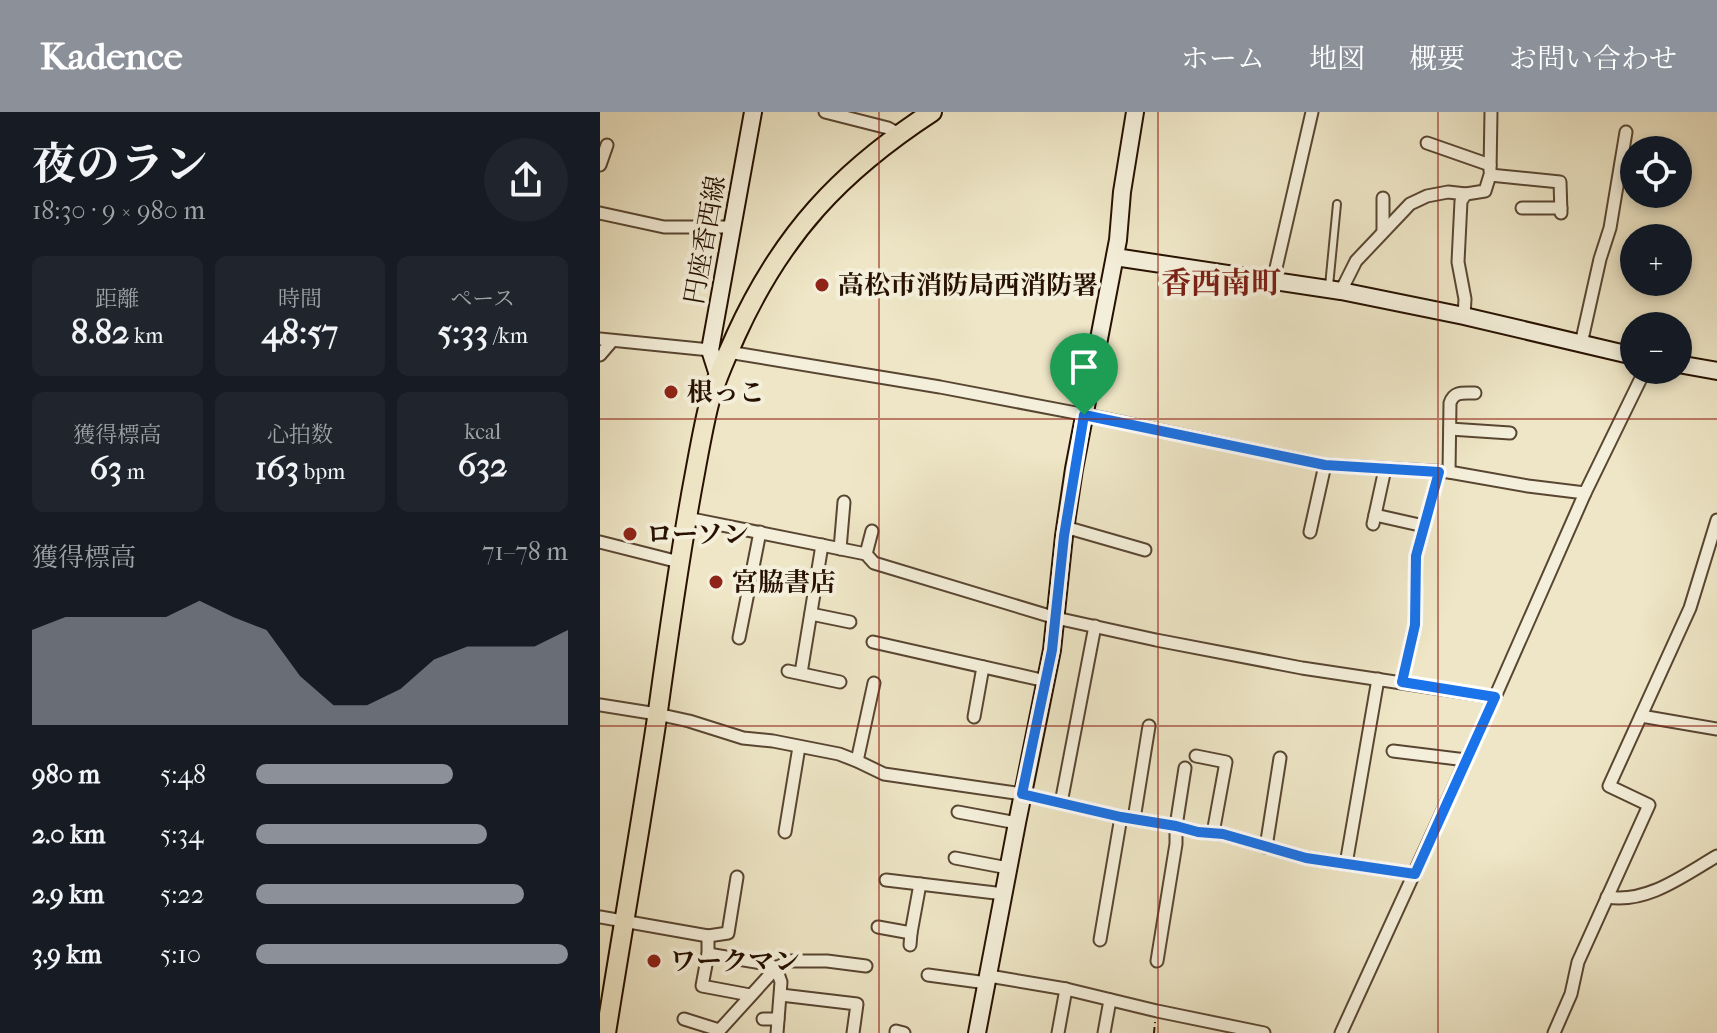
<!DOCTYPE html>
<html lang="ja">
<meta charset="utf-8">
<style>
:root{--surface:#171b24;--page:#20242c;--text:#f1f3f6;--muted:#9ea1a6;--accent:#8c9099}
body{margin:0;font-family:"IM FELL French Canon","Noto Serif JP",serif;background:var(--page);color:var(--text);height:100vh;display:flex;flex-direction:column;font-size:30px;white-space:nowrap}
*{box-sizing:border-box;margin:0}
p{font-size:26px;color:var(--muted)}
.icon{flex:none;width:44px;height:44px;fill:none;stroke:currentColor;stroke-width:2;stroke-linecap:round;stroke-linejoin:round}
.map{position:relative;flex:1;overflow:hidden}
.details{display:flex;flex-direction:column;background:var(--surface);width:600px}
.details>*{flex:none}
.tools{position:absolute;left:1020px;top:24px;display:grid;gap:16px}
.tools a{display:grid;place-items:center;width:72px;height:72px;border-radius:50%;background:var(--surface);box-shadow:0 4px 12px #0003;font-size:40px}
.pin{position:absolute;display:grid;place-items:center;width:68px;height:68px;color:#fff;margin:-82px -34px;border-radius:50% 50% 50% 0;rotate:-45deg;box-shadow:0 0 8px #0007}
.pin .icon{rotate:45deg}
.round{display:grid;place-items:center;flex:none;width:84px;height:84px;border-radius:42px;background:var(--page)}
.headline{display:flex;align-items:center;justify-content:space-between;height:136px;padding:0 32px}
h1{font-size:44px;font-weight:700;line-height:60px}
.figures{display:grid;grid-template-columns:repeat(3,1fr);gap:12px;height:136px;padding:8px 32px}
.figures div{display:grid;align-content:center;border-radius:12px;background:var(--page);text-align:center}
.figures b{font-size:34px;font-weight:700}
.figures small{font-size:22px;font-weight:400}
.figures p{font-size:22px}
.chart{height:224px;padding:16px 32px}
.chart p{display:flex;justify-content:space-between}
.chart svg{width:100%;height:144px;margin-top:8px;fill:var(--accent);opacity:.7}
ul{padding:0 32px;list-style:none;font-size:26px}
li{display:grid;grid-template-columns:128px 96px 1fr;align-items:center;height:60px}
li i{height:20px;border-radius:10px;background:var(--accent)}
header{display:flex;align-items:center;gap:48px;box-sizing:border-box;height:112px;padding:0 40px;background:var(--accent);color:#fff}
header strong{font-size:38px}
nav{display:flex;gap:44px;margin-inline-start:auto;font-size:28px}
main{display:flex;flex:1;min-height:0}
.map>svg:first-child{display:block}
</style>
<header>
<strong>Kadence</strong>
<nav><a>ホーム</a><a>地図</a><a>概要</a><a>お問い合わせ</a></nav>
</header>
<main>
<section class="details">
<div class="headline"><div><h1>夜のラン</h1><p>18:30 · 9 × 980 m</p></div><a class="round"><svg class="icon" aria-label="share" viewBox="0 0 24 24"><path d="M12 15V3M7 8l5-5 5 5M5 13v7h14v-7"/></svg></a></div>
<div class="figures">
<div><p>距離</p><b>8.82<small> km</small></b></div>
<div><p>時間</p><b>48:57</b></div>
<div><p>ペース</p><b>5:33<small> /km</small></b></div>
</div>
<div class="figures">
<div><p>獲得標高</p><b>63<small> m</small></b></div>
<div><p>心拍数</p><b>163<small> bpm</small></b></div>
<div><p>kcal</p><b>632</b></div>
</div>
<div class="chart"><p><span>獲得標高</span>71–78 m</p>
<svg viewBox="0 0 160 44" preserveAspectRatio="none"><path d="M0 44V15L10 11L20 11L30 11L40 11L50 6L60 11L70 15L80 29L90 38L100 38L110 33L120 24L130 20L140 20L150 20L160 15V44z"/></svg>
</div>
<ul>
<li><b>980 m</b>5:48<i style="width:63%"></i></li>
<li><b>2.0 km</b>5:34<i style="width:74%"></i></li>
<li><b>2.9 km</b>5:22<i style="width:86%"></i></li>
<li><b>3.9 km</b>5:10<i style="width:100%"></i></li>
</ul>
</section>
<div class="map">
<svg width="1117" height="921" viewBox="0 0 1117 921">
<rect width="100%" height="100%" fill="#eee6c6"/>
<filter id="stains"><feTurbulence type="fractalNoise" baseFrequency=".0025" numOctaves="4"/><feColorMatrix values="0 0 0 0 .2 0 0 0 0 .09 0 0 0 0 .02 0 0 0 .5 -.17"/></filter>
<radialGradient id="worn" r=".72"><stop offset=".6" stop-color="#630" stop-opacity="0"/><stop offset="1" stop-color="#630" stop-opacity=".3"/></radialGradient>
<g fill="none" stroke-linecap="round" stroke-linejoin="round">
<g stroke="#594632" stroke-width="10">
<polyline id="lane" points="729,174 737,92"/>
</g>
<g stroke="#594632" stroke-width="15">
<g id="street">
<polyline points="225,0 288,16 299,22"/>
<polyline points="827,31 890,53"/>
<polyline points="0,53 7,33"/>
<polyline points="890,59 891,0"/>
<polyline points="783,86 783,119"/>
<polyline points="922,96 961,96"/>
<polyline points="0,101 64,115 131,115"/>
<polyline points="673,169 712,0"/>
<polyline points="741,179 756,149 810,92 827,84 848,80 866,82"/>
<polyline points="864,204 865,187 858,150 861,89 866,82 885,79 890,63 960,70 961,101"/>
<polyline points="0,227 110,238"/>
<polyline points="981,232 1000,147 1010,116 1026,20"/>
<polyline points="128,240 340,275 497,305 725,353 849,360 928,374 985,381"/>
<polyline points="0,243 12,229"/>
<polyline points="850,317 910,321"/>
<path d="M849,360L850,291C854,279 863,281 875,281"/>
<polyline points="775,403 824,414"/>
<polyline points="87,406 266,442 274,451 456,506 556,528 702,556 895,585"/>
<polyline points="773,412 785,357"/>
<polyline points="465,415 545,438"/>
<polyline points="710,420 725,353"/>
<polyline points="0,430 79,450"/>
<polyline points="240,437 244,390"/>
<polyline points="266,442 272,419"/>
<polyline points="211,502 250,510"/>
<polyline points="139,526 160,420"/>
<polyline points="273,530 446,569"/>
<polyline points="188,559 240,570"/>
<polyline points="201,561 222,433"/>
<polyline points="802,570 815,513 816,444 839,360"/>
<polyline points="0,593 57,602 89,609 143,626 173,629 239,642 257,649 284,662 422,682 521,705 576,714 598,720 623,722 706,746 815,762"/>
<polyline points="1041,604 1117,617"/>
<polyline points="374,605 383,555"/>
<polyline points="793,639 866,648"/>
<polyline points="596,644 626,650 613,721"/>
<polyline points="257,649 274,571"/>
<polyline points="461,691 495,514"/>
<polyline points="358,700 417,711"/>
<polyline points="534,707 549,614"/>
<polyline points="185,720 199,635"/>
<polyline points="666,735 680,646"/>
<polyline points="355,746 408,756"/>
<polyline points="746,752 778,567"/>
<polyline points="286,768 404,782"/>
<path d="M1007,785C1047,792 1084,763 1117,744"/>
<polyline points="0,805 108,824 128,821 137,765"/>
<polyline points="278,815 311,821"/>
<polyline points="108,824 108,842 102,874 150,883"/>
<polyline points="500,828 521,705"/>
<polyline points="310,833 311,821 320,772"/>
<polyline points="108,842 168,852 176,856 189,849 227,849 266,854"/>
<polyline points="557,849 576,732 576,714 585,656"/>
<polyline points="328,863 387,871"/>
<polyline points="389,864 466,877 557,899 664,921"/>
<polyline points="181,883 257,892 253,921"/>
<polyline points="84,907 119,918"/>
<polyline points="163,907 178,907"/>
<polyline points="117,921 176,856 181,870 177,921"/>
<polyline points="296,921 296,919 304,921"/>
<polyline points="458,921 466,877"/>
<polyline points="504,921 510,888"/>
<polyline points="741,921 895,585 985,381 1045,258"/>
<polyline points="954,921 971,882 978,850 1049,693 1009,674 1090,496 1117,408"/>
</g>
</g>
<g stroke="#271100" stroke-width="20">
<g id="secondary">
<polyline points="515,145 741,179 864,204 1034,244"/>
<polyline points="1078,252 1117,259"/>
<polyline points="118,263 110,238 153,0"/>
<polyline points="377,921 417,711 452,538 464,424 474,357 518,128 522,80 535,0"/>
</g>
</g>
<g stroke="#271100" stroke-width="22">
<path id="primary" d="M6,921C23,814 42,707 58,599C69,519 80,440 95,361C99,339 103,317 108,296C114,270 126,246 136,223C182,122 240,60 332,0"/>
</g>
<polyline stroke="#271100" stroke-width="2" stroke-dasharray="6 4" stroke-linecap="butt" points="554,921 555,910"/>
<use href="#lane" stroke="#f4efda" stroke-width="6"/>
<use href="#street" stroke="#f4efda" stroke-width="11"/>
<use href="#secondary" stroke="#f4efda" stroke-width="16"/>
<use href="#primary" stroke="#eee6c6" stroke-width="18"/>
</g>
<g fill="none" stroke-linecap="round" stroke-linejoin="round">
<g stroke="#fff" stroke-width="16">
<polygon id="route" points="484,303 725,353 839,360 816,444 815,513 802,570 895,585 815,762 706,746 623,722 598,720 576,714 521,705 422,682 452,538 464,424"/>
</g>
<use href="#route" stroke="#1a73e8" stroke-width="10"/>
</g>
<path fill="none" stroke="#8f2418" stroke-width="2" stroke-opacity="0.55" d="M279,0V921M558,0V921M838,0V921M0,307H1117M0,614H1117"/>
<g fill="#8f2418" stroke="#f4efda" stroke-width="3">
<circle cx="222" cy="173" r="8"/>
<circle cx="71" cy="280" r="8"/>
<circle cx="30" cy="422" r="8"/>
<circle cx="116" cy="470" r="8"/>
<circle cx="54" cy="849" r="8"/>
</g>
<g text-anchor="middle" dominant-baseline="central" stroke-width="8" stroke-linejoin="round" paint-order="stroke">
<g font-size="26" fill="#271100" stroke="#f4efda">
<text transform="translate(105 128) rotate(-80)">円座香西線</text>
</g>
<g font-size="26" font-weight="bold" fill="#271100" stroke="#f4efda" text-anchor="start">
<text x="238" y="173">高松市消防局西消防署</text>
<text x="87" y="280">根っこ</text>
<text x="46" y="422">ローソン</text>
<text x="132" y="470">宮脇書店</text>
<text x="70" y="849">ワークマン</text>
</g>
<g font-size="30" font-weight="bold" fill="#7a1f14" stroke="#f4efda">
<text x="621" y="171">香西南町</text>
</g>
</g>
<rect width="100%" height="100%" filter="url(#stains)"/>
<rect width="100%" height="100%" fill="url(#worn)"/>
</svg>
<div class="tools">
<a><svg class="icon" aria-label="locate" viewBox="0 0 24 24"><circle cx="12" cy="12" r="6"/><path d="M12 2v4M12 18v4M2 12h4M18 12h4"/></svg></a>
<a>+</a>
<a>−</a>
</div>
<div class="pin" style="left:484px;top:303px;background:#1e9e55"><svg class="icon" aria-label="arrive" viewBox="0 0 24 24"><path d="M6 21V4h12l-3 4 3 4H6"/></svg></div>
</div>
</main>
